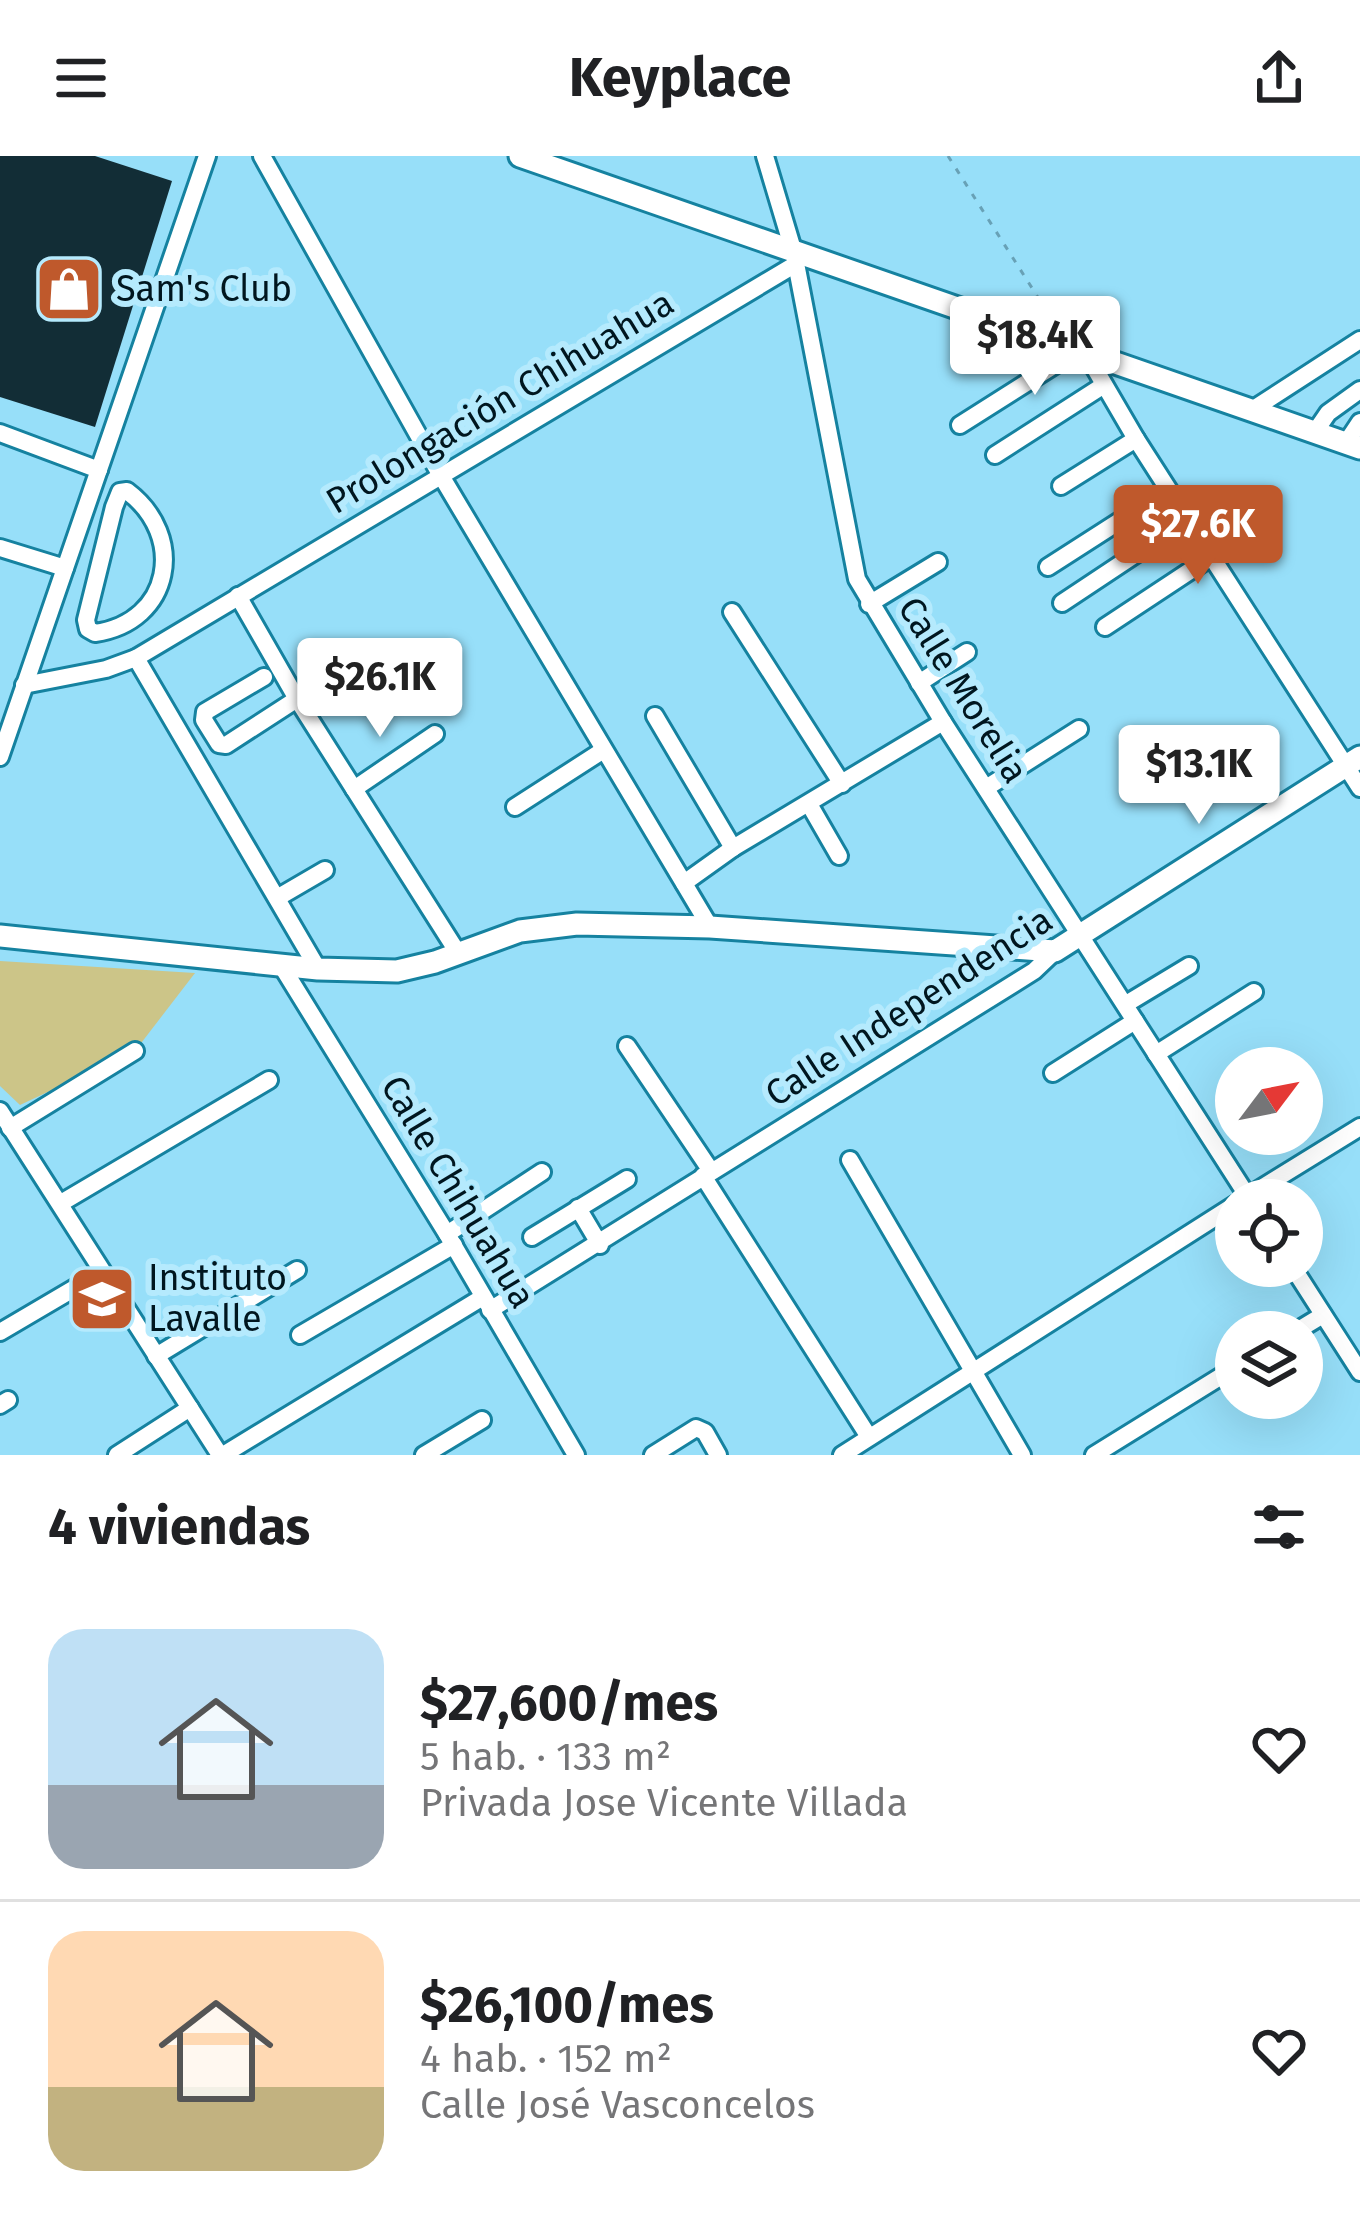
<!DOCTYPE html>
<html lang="es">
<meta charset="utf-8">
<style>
:root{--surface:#fff;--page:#f2f2f2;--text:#202124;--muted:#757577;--line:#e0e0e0;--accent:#bf592c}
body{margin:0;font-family:"Fira Sans",sans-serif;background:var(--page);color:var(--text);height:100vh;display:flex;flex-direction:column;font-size:45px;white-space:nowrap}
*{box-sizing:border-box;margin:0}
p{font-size:39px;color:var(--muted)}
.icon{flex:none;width:66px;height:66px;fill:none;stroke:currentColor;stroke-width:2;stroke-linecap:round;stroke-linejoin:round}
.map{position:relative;height:1299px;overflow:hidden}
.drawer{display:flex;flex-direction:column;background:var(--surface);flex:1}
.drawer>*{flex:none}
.needle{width:78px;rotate:58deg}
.buttons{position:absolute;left:1215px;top:891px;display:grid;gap:24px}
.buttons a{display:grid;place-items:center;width:108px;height:108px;border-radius:50%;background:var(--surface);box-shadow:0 12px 48px #0002;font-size:60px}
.price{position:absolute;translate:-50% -102px;padding:0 27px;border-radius:12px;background:#fff;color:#222;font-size:39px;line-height:78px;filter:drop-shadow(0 3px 6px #0008)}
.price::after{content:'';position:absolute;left:50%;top:72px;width:36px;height:27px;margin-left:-18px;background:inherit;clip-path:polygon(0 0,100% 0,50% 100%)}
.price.current{background:var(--accent);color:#fff}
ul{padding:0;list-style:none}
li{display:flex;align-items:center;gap:36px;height:300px;padding:0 48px}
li+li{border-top:3px solid var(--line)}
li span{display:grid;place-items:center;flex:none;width:336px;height:240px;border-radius:36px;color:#555}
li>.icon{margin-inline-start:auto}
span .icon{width:144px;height:144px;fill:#fffc;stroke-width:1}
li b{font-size:51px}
h2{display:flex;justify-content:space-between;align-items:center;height:144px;padding:0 48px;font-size:51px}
header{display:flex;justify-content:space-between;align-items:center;height:156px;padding:0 48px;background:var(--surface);font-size:54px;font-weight:700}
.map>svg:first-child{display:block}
</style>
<header><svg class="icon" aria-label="menu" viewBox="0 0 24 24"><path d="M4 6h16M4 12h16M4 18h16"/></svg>Keyplace<svg class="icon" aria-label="share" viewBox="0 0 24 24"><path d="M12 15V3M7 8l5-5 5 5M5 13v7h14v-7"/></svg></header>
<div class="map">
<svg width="1360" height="1299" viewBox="0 0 1360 1299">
<rect width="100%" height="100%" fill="#97dff9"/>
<!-- green -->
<path fill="#ccc588" d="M0,805L195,817L135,895L20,949L0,930Z"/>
<!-- building -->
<path fill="#122d36" d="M0,0H95L172,25L95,271L0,241Z"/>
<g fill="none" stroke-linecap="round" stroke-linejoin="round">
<!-- minor casing -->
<g stroke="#1582a0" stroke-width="22">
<g id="minor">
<path d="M262,0L440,318L710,771"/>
<path d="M765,0L794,97L857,423L943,566L1250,1044"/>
<path d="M1087,199L1136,283L1360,632"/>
<path d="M1252,254L1360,184"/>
<path d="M960,269L1077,195"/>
<path d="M1315,276L1328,257L1360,234"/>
<path d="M0,277L99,314"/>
<path d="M1346,287L1360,266"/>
<path d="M995,299L1104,229"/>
<path d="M1061,330L1136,283"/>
<path d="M127,335C187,380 172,466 95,477L88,473L86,464L114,351L120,336Z"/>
<path d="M0,392L65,412"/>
<path d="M1048,411L1168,334"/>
<path d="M238,440L297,543L458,797"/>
<path d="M1062,447L1187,364"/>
<path d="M869,448L938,406"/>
<path d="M732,456L842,628"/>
<path d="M1105,471L1211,401"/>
<path d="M136,502L318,813"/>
<path d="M264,521L205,556L204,564L219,588L226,589L297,543"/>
<path d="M919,527L967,496"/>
<path d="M24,529L106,513L136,502L796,108"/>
<path d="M655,560L733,692"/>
<path d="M0,601L207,0"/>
<path d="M986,632L1079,573"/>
<path d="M354,633L435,578"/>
<path d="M809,648L839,700"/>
<path d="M515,651L602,595"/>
<path d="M684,727L733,692L943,566"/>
<path d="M277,742L325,714"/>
<path d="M281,809L447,1078L576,1299"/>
<path d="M1126,848L1189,810"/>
<path d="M627,890L711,1015"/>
<path d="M1156,898L1254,836"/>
<path d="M1053,917L1135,865"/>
<path d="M0,955L220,1299"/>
<path d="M10,972L135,895"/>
<path d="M850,1004L1022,1299"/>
<path d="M703,1020L869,1281"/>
<path d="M1242,1044L1360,971"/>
<path d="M61,1047L269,924"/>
<path d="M578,1052L600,1089"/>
<path d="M447,1078L542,1016"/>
<path d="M532,1081L627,1023"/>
<path d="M1292,1110L1360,1216"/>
<path d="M490,1154L1034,815L1055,795"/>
<path d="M0,1176L102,1116"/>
<path d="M1295,1176L1323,1159"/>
<path d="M300,1179L454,1089"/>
<path d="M156,1200L297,1114"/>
<path d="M0,1249L8,1244"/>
<path d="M117,1299L190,1252"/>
<path d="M223,1299L483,1141"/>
<path d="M424,1299L482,1264"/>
<path d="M653,1299L696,1272L705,1276L718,1299"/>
<path d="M842,1299L1236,1048"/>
<path d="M1094,1299L1236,1211"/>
</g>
</g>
<!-- major casing -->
<g stroke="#1582a0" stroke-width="27">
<g id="major">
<path d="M520,0L1360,292"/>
<path d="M0,780L318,813L397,815L435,806L520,775L577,768L710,771L1055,795L1360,601"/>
</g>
</g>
<!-- path -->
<path stroke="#68a1b6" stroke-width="3" stroke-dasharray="6 9" stroke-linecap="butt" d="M948,0L1053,165"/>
<!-- minor -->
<use href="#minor" stroke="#fff" stroke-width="16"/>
<!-- major -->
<use href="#major" stroke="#fff" stroke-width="21"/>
</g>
<!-- icons -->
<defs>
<g id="shop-square" transform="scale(3.45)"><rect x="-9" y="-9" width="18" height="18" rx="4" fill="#bf592c" stroke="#b5eafd"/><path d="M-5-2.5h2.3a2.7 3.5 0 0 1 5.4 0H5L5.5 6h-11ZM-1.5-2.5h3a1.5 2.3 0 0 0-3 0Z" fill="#fff"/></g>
<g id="school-square" transform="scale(3.45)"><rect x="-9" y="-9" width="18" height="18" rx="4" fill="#bf592c" stroke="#b5eafd"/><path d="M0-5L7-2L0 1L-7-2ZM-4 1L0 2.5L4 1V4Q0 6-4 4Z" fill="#fff"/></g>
</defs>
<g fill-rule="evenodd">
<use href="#shop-square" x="69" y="133"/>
<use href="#school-square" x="102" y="1143"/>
</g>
<g text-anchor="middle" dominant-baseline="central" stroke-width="12" stroke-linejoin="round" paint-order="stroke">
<!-- poi labels -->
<g font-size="36" fill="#00161f" stroke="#b5eafd" text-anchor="start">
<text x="116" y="133">Sam's Club</text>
<text x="148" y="1122">Instituto<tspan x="148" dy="41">Lavalle</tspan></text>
</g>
<!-- street labels -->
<g font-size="36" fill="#00161f" stroke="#b5eafd">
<text transform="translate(500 246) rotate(-31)">Prolongación Chihuahua</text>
<text transform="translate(963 534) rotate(58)">Calle Morelia</text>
<text transform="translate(909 851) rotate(-33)">Calle Independencia</text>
<text transform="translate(458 1036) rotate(59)">Calle Chihuahua</text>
</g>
</g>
</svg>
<div class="buttons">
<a><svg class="needle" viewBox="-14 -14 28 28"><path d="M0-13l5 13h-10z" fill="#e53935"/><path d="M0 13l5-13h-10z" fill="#757577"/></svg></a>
<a><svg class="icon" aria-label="locate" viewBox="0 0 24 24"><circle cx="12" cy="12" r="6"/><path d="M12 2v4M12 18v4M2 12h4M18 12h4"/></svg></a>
<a><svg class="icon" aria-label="layers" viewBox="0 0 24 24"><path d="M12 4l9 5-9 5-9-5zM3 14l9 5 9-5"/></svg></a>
</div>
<b class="price" style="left:1035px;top:242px">$18.4K</b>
<b class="price current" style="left:1198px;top:431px">$27.6K</b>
<b class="price" style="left:380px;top:584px">$26.1K</b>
<b class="price" style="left:1199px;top:671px">$13.1K</b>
</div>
<section class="drawer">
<h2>4 viviendas<svg class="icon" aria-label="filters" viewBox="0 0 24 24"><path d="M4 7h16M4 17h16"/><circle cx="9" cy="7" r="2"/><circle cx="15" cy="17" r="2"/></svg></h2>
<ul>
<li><span style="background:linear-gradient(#bfe0f5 65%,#9aa5b1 0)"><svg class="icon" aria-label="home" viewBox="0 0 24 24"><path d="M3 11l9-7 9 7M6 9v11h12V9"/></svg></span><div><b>$27,600/mes</b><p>5 hab. · 133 m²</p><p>Privada Jose Vicente Villada</p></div><svg class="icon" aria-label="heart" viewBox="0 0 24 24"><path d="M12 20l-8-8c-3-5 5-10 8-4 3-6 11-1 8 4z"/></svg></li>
<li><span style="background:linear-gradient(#ffd9b3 65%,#c2b280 0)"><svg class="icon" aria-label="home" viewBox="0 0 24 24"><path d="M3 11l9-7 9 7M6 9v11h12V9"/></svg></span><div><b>$26,100/mes</b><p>4 hab. · 152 m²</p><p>Calle José Vasconcelos</p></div><svg class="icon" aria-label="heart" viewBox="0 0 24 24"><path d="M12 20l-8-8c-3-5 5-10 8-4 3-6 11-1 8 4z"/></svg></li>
</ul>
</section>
